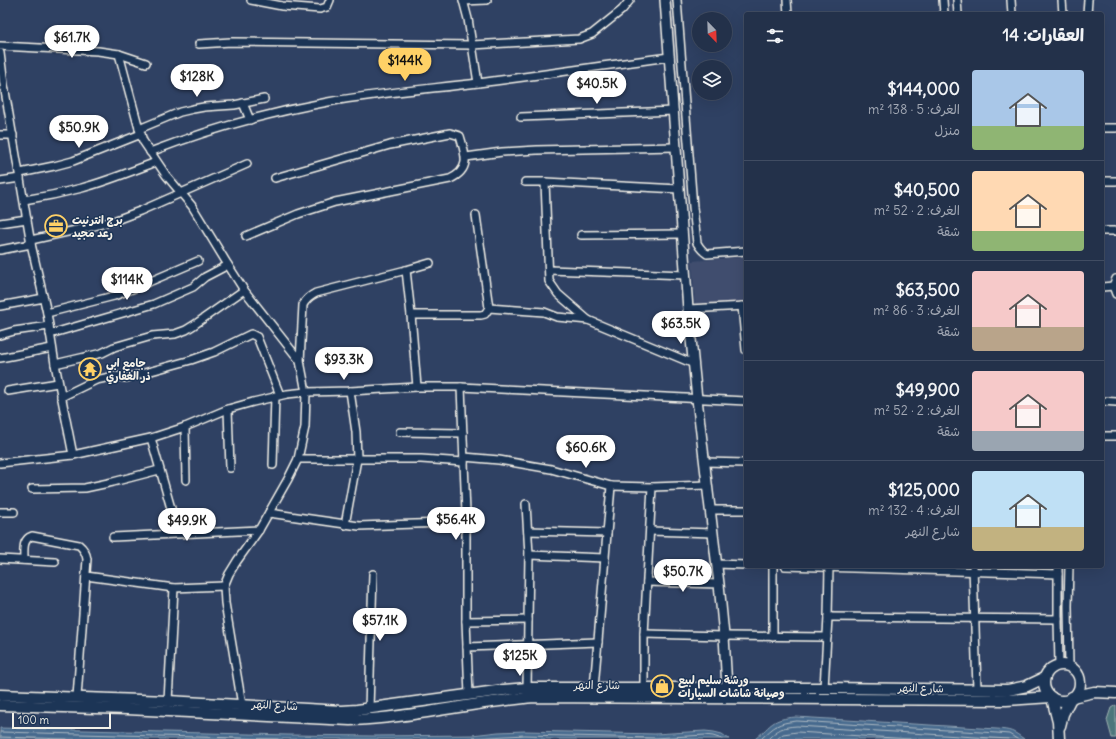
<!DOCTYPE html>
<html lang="ar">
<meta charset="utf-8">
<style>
:root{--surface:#23314a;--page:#2b3951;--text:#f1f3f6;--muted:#a3a9b5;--line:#404c62;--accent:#ffd166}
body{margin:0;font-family:Delius,"Playpen Sans Arabic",sans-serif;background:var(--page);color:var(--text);direction:rtl;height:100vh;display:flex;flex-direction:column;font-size:15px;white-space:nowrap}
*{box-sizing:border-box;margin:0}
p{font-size:13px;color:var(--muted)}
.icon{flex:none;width:22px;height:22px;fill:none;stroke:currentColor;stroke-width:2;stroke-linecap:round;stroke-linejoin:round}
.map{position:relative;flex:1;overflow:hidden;direction:ltr}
.panel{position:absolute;left:744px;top:12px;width:360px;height:556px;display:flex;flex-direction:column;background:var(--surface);border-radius:4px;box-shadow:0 4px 16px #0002,0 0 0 1px var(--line);direction:rtl}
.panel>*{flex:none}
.needle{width:26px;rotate:157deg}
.buttons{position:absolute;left:692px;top:12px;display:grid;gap:8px}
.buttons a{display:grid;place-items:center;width:40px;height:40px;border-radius:50%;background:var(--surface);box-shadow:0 4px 16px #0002,0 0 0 1px var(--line);font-size:20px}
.scale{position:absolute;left:12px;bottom:10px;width:99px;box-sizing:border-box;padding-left:4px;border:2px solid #f4f1e8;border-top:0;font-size:11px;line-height:14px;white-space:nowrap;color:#f4f1e8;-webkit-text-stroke:3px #1d3557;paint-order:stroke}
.price{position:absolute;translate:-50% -34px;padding:0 9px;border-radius:14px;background:#fff;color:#222;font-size:13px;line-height:26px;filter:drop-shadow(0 1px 2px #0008)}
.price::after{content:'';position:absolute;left:50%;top:24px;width:12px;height:9px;margin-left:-6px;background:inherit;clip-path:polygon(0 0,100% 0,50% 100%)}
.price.current{background:var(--accent);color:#111}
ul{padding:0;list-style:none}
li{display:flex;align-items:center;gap:12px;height:100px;padding:0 20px}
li+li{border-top:1px solid var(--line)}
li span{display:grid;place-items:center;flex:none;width:112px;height:80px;border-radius:4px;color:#555}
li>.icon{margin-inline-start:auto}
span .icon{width:48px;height:48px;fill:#fffc;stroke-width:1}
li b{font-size:17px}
h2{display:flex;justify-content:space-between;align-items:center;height:48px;padding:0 20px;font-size:17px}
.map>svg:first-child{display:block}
</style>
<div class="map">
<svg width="1116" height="739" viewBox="0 0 1116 739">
<rect width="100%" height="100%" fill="#2f4163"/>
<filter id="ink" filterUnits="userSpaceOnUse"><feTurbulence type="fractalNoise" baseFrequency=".025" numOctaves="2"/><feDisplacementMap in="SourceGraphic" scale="8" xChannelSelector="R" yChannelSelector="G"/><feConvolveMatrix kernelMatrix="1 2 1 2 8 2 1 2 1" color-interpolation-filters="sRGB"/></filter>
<g filter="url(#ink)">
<!-- built -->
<path fill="#404d6e" d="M746,257V302L695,305L692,261Z"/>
<!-- green -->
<path fill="#4e767b" stroke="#a1b4b2" d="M1116,705V738H1112L1107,720L1111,708Z"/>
<!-- water -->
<g fill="#476a8e" stroke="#8ca0b2">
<path d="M796,717L997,729C1011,730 1013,731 1024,739H755C773,724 771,719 796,717Z"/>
<path d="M0,728L289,735L374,736L472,735L498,732L525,731L655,734L705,731L714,732L722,734L729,739H0Z"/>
</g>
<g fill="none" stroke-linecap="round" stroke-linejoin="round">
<!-- shore -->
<g stroke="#afbbc4" stroke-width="1">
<path d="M0,732L278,739"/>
<path d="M0,737L67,739"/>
<path d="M455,739L525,735L655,738L705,735L713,736L722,739"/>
<path d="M761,739C775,726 777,723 797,721L997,733L1009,734L1017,739"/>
<path d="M768,739C778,729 782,727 797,726L1008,739"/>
<path d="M777,739L783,734L797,732L910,739"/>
</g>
<!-- minor casing -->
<g stroke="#f4f1e8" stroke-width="10">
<g id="minor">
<path d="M251,0L282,6L320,9L327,7L330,0"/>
<path d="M463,0L468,19L478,83"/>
<path d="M677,0L693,207L697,243C700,248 702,251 707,254L746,251"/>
<path d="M787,0L788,14"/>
<path d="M943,0L944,14"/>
<path d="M957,0L958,14"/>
<path d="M1011,0L1012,14"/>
<path d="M1062,0L1063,14"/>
<path d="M463,1L487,0"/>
<path d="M1087,14L1088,0"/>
<path d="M199,44L231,42L472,45L579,39L592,34L622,10L630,0"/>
<path d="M0,46L98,51L119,54L146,63"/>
<path d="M0,53L4,85L31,244L47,313L55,364L73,455"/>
<path d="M119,54L138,125L143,141L166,175L192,206L228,265L244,290L300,361L306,392L305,427L298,459L288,479L259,530L237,561L229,574L224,586L225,603L242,705"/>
<path d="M243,103L250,120"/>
<path d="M521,117L674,111"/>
<path d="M1102,128H1116"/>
<path d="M139,129L180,112L193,109L204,107L234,105L264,99"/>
<path d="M0,135H13"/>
<path d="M150,152C207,130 267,113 328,102C377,93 428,89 478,83C542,75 606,65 670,57"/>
<path d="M466,157L502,152L537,150L676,147"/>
<path d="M20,173L54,166L73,161L141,134"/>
<path d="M0,181L20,178"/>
<path d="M1102,181H1116"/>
<path d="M525,182H545L679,189"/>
<path d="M545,182L549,281L558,294L588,320"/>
<path d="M24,200C44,197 63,193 82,188C108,181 132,171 156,162"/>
<path d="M0,223L27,219"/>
<path d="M1102,231H1116"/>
<path d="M581,235L683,234"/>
<path d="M246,236L298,214L335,202L450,179C472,169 465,154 460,136L450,133L390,145L275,178"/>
<path d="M31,240L90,227L116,220L140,211L247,164"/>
<path d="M0,250L31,244"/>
<path d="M406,270L411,315L417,387"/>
<path d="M549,270L686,275"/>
<path d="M1116,279L1113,286L1116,294"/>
<path d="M1102,287L1113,286"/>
<path d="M0,306L44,298"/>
<path d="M742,306L746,350"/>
<path d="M489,308L544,312L557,317L588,320L694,364"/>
<path d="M688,309L746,306"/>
<path d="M47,313L114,296L137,287L198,261"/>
<path d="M411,315H481L485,314L489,308L476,215"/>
<path d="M50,334L154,304L193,287L205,277L228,265"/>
<path d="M0,335L14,331L49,326"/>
<path d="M0,358L52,348"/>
<path d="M300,361L303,305C306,299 310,296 316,293L406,270L430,263"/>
<path d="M55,364L102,353L114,347L152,336L175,334L186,330L194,325L244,290"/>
<path d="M461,387L466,513V621L469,695"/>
<path d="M8,391L58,383"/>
<path d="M61,397L96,380L115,376L126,378L191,360L214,352L251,334L257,337L280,395"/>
<path d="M1102,401L1116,402"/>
<path d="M228,409L230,468"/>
<path d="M185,427L186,480"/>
<path d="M400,432L463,433"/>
<path d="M1102,436H1116"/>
<path d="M151,438L178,533"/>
<path d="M464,457L499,460L551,469L611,486L652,487L707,485"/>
<path d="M298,459H421L464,462"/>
<path d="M705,462L746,463"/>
<path d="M0,463L73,455L151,438L185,427L228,409L253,402L287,394L306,392L350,391L417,387H461L746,401"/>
<path d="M273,465L275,396"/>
<path d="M32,489L85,488L113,482L159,470"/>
<path d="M526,504L529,555L527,688"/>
<path d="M710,510H746"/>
<path d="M0,512H14"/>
<path d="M269,513L359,526L443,523"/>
<path d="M345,525L357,459L356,432L350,391"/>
<path d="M528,531L607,533"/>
<path d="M650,531L713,533"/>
<path d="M113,537L259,530"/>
<path d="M529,555L605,558"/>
<path d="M0,559L55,562"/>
<path d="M24,560C24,551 22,539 32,536L79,545C84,549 86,553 87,559L77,697"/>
<path d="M716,564L746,565"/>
<path d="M773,566V637"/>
<path d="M785,566L1058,574"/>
<path d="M973,566L977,689"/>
<path d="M1058,566V619L1059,665"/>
<path d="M86,576L174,588L224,586"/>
<path d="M647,582L719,584"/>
<path d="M828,617L1058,619"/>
<path d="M466,621L528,620"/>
<path d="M644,634L724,636L827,637"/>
<path d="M467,647L598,642"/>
<path d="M1069,667L1068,606L1069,566"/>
<path d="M594,688L611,486"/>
<path d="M644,688V634L652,487"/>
<path d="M824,688L828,617L829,567"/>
<path d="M168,701L174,588"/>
<path d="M369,709L373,574"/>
</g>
</g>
<!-- tertiary casing -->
<g stroke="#f4f1e8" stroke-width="12">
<path id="tertiary" d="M665,0L688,309L697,399L719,584L724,636L727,688"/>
</g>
<!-- secondary casing -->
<g stroke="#f4f1e8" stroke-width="13">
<g id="secondary">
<circle cx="1062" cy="683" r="18"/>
<path d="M0,695L168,701L342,711L357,710L504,690L527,688H824L1008,690L1027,686L1044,678"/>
<path d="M1072,697L1094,692L1116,693"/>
<path d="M1052,698L1058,722L1059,739"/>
<path d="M0,705L127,709L350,720C412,718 473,702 535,697L1006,700L1051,697"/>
<path d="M1060,726L1063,714L1071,698"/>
</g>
</g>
<!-- minor -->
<use href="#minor" stroke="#1d3557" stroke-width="7"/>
<!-- tertiary -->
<use href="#tertiary" stroke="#1d3557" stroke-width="9"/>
<!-- secondary -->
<use href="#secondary" stroke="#1d3557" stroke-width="10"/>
</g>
</g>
<!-- icons -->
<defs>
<g id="office-ring" transform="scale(1.15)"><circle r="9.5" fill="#1d3557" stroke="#ffd166" stroke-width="1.5"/><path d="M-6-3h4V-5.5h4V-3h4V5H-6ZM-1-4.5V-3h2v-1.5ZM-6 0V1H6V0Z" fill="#ffd166"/></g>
<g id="temple-ring" transform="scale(1.15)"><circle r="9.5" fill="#1d3557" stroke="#ffd166" stroke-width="1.5"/><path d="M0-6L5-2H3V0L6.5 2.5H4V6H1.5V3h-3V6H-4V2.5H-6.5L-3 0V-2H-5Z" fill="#ffd166"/></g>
<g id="shop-ring" transform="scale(1.15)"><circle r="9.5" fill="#1d3557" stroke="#ffd166" stroke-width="1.5"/><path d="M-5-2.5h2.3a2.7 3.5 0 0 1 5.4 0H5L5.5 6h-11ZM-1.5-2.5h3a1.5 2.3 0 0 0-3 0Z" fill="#ffd166"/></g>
</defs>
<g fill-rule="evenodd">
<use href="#office-ring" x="56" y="226"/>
<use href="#temple-ring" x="90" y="369"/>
<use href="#shop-ring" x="662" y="686"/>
</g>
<g text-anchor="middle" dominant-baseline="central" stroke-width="3" stroke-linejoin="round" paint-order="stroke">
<!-- poi labels -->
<g font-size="11" font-weight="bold" fill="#f4f1e8" stroke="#1d3557" text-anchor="start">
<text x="72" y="220">برج انترنيت<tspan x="72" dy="13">رعد مجيد</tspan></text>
<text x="106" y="363">جامع ابي<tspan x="106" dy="13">ذر الغفاري</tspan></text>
<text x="678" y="680">ورشة سليم لبيع<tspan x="678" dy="13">وصيانة شاشات السيارات</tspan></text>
</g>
<!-- street labels -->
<g font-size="11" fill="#f4f1e8" stroke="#1d3557">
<text x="597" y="685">شارع النهر</text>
<text transform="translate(921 688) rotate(1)">شارع النهر</text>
<text transform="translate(275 705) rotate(3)">شارع النهر</text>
</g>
</g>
</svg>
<div class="buttons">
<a><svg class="needle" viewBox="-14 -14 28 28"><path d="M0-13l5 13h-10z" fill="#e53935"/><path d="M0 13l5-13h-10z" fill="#a3a9b5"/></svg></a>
<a><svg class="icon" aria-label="layers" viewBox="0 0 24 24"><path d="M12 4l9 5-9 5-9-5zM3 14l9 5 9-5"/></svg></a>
</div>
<div class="scale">100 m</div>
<b class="price" style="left:72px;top:59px">$61.7K</b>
<b class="price current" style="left:405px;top:82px">$144K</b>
<b class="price" style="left:197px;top:98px">$128K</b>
<b class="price" style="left:597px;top:105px">$40.5K</b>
<b class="price" style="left:79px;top:149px">$50.9K</b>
<b class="price" style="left:127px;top:301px">$114K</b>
<b class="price" style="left:681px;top:345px">$63.5K</b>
<b class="price" style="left:344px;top:381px">$93.3K</b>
<b class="price" style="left:586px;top:469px">$60.6K</b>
<b class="price" style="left:456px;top:541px">$56.4K</b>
<b class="price" style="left:187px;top:542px">$49.9K</b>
<b class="price" style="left:683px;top:593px">$50.7K</b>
<b class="price" style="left:380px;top:642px">$57.1K</b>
<b class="price" style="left:520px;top:677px">$125K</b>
<section class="panel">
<h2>العقارات: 14<svg class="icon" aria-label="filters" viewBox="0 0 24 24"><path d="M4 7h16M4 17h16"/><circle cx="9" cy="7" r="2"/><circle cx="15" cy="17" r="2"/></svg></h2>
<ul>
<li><span style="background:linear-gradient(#a9c7e8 70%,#8fb573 0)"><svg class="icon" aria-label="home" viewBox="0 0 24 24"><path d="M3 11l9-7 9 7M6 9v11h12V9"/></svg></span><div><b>$144,000</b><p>الغرف: 5 · 138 m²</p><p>منزل</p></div></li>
<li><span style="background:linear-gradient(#ffd9b3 75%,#8fb573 0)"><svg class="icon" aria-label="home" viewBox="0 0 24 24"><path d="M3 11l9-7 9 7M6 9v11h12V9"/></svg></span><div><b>$40,500</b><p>الغرف: 2 · 52 m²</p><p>شقة</p></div></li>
<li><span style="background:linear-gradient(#f6c9c9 70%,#b9a48a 0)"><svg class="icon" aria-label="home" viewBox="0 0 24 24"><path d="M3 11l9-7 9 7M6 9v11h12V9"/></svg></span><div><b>$63,500</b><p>الغرف: 3 · 86 m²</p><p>شقة</p></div></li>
<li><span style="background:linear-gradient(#f6c9c9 75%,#9aa5b1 0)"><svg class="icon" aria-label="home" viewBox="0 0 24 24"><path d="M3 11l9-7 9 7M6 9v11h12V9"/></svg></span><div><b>$49,900</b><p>الغرف: 2 · 52 m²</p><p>شقة</p></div></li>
<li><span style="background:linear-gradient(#bfe0f5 70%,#c2b280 0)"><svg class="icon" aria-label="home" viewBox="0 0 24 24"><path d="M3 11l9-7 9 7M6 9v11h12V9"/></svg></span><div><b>$125,000</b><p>الغرف: 4 · 132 m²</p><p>شارع النهر</p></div></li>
</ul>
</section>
</div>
